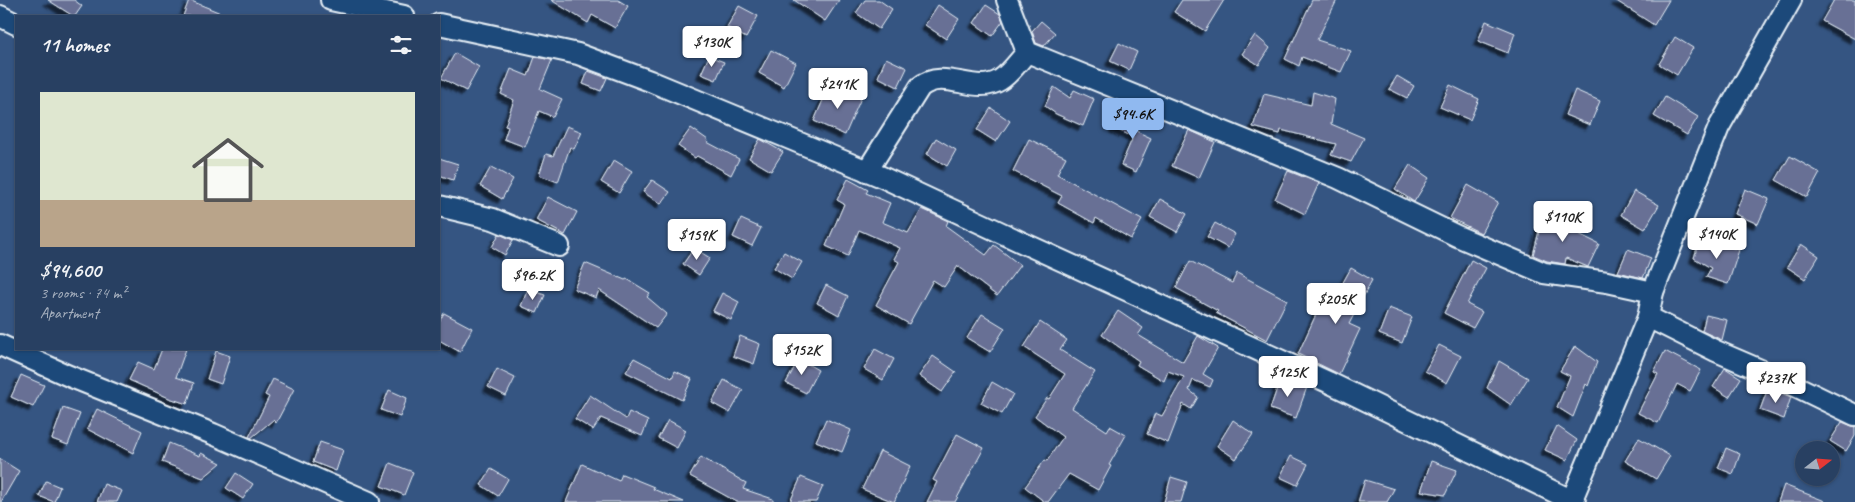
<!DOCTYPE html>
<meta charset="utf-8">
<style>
:root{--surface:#284062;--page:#304768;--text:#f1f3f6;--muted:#a5afbe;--line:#445977;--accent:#90b9f0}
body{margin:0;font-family:Caveat,sans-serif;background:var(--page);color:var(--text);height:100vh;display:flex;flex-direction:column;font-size:19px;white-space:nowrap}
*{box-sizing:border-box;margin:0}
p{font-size:16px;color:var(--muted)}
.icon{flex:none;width:28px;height:28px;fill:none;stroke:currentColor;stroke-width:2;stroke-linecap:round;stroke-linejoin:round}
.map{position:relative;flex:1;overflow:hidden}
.side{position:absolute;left:15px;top:15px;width:425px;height:335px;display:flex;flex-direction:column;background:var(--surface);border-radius:0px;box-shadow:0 1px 4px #0004,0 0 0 1px var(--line)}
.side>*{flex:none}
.needle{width:32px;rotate:73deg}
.tools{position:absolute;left:1795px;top:441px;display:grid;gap:10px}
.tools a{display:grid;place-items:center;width:45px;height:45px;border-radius:50%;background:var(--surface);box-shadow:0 1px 4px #0004,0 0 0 1px var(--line);font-size:25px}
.price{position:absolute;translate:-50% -42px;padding:0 11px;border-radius:5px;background:#fff;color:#222;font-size:16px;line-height:32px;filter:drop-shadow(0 1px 2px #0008)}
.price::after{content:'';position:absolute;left:50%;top:30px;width:15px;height:11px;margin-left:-8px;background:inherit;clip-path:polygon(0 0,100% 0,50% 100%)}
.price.active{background:var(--accent);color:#111}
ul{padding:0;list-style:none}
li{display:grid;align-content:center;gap:10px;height:265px;padding:0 25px}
li span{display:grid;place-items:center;height:155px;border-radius:0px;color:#555}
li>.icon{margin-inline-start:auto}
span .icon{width:90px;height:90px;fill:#fffc;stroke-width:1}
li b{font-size:21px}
h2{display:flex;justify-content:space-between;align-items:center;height:60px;padding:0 25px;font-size:21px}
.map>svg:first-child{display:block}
</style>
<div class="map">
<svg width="1855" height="502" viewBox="0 0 1855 502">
<defs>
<filter id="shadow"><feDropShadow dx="-4.5" dy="4.5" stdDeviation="1" flood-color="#0009"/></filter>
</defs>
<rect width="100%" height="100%" fill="#355582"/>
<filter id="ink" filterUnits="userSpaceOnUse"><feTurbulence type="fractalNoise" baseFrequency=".02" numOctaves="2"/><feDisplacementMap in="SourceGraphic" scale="10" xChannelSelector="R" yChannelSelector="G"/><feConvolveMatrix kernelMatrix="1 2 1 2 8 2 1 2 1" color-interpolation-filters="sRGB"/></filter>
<g filter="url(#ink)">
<!-- building -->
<g fill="#676f95" stroke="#e8f1f8" filter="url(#shadow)">
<path d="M48,0H74L82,6L75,16H73Z"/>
<path d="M189,0L228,16H183Z"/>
<path d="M551,0H618L628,6L615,28L592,15L588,23Z"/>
<path d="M794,0H839L825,21Z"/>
<path d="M865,0H879L892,9L879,29L856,13Z"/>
<path d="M1182,0H1224L1205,31L1174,12Z"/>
<path d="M1312,0H1337L1317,40L1351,51L1341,72L1302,57L1299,66L1285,59Z"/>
<path d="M1615,0H1669L1654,25Z"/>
<path d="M1834,0H1855V39L1822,21Z"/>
<path d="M938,5L959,19L946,39L925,25Z"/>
<path d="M986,5L1000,14L1003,21L992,36L974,23Z"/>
<path d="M739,6L758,16L746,38L727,27Z"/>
<path d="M1041,21L1055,33L1044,46L1036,43L1032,31Z"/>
<path d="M1486,21L1515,33L1508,53L1478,41Z"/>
<path d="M1255,35L1270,48L1259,65L1242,54Z"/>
<path d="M1675,37L1693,48L1677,75L1659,64Z"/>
<path d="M1119,43L1137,52L1129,70L1110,61Z"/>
<path d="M771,50L796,63L784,87L759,73Z"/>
<path d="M455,53L479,67L466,91L441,78Z"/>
<path d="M709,56L724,62L716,80L701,74Z"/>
<path d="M535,57L552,60L540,89L562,99L553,117L539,111L525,147L504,139L508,127L505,126L514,100L501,94L511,69L528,76Z"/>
<path d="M886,58L907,68L898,87L878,77Z"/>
<path d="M588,71L607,78L601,91L583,84Z"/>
<path d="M1397,76L1414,86L1407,98L1389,89Z"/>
<path d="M830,84L861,98L845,135L814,121Z"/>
<path d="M1450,85L1479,99L1470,120L1440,107Z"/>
<path d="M1054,87L1070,98L1074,90L1094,99L1083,126L1056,114L1045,106Z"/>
<path d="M1575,90L1600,101L1590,125L1565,115Z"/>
<path d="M1313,92L1335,99L1331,124L1364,138L1351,162L1331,155L1336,144L1281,130L1280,134L1253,127L1264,94L1311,105Z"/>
<path d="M1665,97L1698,117L1687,135L1654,116Z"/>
<path d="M991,108L1010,121L996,142L977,130Z"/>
<path d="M1122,110L1142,118L1136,131L1151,138L1136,172L1121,165L1133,137L1114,128Z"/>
<path d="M567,126L582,132L574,149L570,147L558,182L539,175L546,154L553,156Z"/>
<path d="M691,128L708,140L707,142L739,159L731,175L697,156L695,158L678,146Z"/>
<path d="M1189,130L1215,142L1199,178L1172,166Z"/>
<path d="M936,138L956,150L947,166L927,154Z"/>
<path d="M760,139L783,152L771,171L749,158Z"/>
<path d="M1029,139L1066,157L1057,174L1142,220L1131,239L1096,218L1094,223L1058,203L1062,196L1013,171Z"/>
<path d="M1790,156L1820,173L1807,197L1776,180Z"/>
<path d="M439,158L458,164L453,180L439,175Z"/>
<path d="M614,160L632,171L619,193L601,182Z"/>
<path d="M1410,165L1429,178L1414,202L1395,189Z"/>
<path d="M491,167L513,179L502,199L480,186Z"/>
<path d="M1288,171L1319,183L1305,214L1275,199Z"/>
<path d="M848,179L868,190L866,193L890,203L882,222L908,233L922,209L948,221L946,226L986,255L994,245L1020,265L997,296L958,266L944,287L933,280L909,324L876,305L899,262L894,259L900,248L859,230L848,256L826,246L844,204L837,200Z"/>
<path d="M652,180L670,192L661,204L643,192Z"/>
<path d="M1468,185L1498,202L1481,233L1450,218Z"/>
<path d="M1745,189L1769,199L1758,224L1735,214Z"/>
<path d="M1634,191L1659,205L1645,229L1621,215Z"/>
<path d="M548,197L577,212L565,235L536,220Z"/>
<path d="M1160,199L1187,214L1177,232L1150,217Z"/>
<path d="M1543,215L1575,223L1573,231L1599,244L1588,267L1566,258L1565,264L1547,261L1533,255Z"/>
<path d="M741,219L761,228L752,246L733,237Z"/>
<path d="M1215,223L1235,234L1228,248L1207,237Z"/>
<path d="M499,234L513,240L505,255L492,247Z"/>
<path d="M1700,238L1739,250L1728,284L1706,277L1711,268L1694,258Z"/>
<path d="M1801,244L1819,256L1805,279L1787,267Z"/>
<path d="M694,248L710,258L699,275L683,264Z"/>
<path d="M1628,249L1651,258L1643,278L1618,272Z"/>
<path d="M784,252L802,262L792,279L774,268Z"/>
<path d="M1471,260L1486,268L1467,304L1482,312L1473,328L1444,313Z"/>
<path d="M1190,261L1232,283L1237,273L1287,300L1267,340L1216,313L1218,311L1176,288Z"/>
<path d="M585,263L625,280L627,279L650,293L647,297L667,314L656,328L599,290L596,298L574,289Z"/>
<path d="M1351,268L1372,280L1349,324L1360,329L1339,374L1298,354L1318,310L1326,313Z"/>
<path d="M826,285L848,296L839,315L817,303Z"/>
<path d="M528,289L545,295L537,313L521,306Z"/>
<path d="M722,293L739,302L731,320L713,311Z"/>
<path d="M1389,308L1412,317L1402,343L1379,334Z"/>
<path d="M1118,311L1143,328L1138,335L1183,362L1198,336L1218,348L1203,374L1213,380L1210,387L1193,380L1189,390L1198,397L1191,409L1183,404L1168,443L1147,434L1155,413L1162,416L1184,377L1168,371L1164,381L1137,365L1139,361L1102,335Z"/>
<path d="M444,313L472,328L460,352L439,340V322Z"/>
<path d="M982,314L1005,328L990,352L967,338Z"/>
<path d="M1706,315L1727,320L1722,340L1702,331Z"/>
<path d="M1040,322L1067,340L1060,350L1095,372L1072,408L1107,431L1110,426L1126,435L1109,465L1111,466L1098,490L1069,474L1048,502H1045L1025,487L1045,460L1047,461L1063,437L1035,416L1047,398L1049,399L1065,374L1024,347Z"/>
<path d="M740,336L760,344L754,364L733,356Z"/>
<path d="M1439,345L1461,356L1447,383L1425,371Z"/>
<path d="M1575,346L1597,362L1588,386L1586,384L1573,417L1557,407L1570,376L1560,371Z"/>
<path d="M162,349H186L176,377L194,383L187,404L169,398L129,380L138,362L154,369Z"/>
<path d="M875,349L894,359L883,380L864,369Z"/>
<path d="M216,351L230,356L221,384L207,379Z"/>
<path d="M1665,351L1701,370L1690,391L1677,384L1658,423L1638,413L1658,374L1654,372Z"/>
<path d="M933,356L956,372L942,392L919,376Z"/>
<path d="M634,358L672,378L675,371L692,379L682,400L626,372Z"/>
<path d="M799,359L818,370L806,393L786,383Z"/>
<path d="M1499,361L1528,378L1511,405L1487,388Z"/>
<path d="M1725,368L1741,378L1729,397L1713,387Z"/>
<path d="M497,369L515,378L506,396L488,387Z"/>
<path d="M21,375L44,385L33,407L11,397Z"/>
<path d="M1281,377L1307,387L1296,418L1270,409Z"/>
<path d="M273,379L294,389L276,423L273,420L251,438L249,437L269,397L265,395Z"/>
<path d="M724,380L743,390L730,413L712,403Z"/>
<path d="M992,382L1013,394L1002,414L981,403Z"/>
<path d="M1768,388L1791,397L1784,419L1760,410Z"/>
<path d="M389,390L407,398L400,417L381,410Z"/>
<path d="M590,395L626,419L629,412L648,421L642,436L601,418L593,430L575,419Z"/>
<path d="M63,408L80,414L68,445L52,439Z"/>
<path d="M97,409L142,431L133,453L87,429Z"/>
<path d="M826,419L851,430L842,452L816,441Z"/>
<path d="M668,420L686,430L677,448L658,438Z"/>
<path d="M1233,420L1253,434L1236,459L1217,446Z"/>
<path d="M1842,422L1855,427V436L1846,451L1830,441Z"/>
<path d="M1557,426L1577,440L1567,460L1545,450Z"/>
<path d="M957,434L984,448L955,502H927L937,482L933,480Z"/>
<path d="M1639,438L1670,456L1656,479L1625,461Z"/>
<path d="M320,442L343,450L336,471L313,462Z"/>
<path d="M169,443L200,456L201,453L221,463L203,478L162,462Z"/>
<path d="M1726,448L1740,454L1733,474L1718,468Z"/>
<path d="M880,451L910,466L894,502L862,489Z"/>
<path d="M1291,456L1308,464L1297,485L1280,477Z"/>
<path d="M701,457L746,483L743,489L773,499V502H737L690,476Z"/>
<path d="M0,459L19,471L1,502H0Z"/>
<path d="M1431,461L1457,470L1445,495L1421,491Z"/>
<path d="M390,463L413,472L404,495L381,486Z"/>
<path d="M582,464L619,481L622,474L654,487L653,489L684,502H566Z"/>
<path d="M491,469L508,479L498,496L481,485Z"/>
<path d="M236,473L253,484L243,499L226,488Z"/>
<path d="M801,477L823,486L816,502H790Z"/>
<path d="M1171,477L1187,482L1181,502H1164Z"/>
<path d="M1365,480L1394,489L1387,502H1358Z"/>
<path d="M46,481L60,487L54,502L39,496Z"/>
<path d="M104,484L122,491L117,502H97Z"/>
<path d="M1784,485L1825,501L1824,502H1778Z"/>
</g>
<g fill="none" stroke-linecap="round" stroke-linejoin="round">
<!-- minor casing -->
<g stroke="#e8f1f8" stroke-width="24">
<g id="minor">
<path d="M331,0L404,16"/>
<path d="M1007,0L1027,52L1338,178L1457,236L1544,273L1607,282L1653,292"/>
<path d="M0,16L16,24"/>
<path d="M439,24L578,54L650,81L882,177L1021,242L1328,382L1575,502"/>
<path d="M867,171L920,87C944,67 975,96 1000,80C1010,74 1019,61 1027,52"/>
<path d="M439,206L493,219L559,246"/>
<path d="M1648,317L1716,351L1779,378L1855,415"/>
<path d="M0,345L69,376L213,434L369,502"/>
<path d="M1571,502L1648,317L1653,292L1719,127L1791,0"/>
</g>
</g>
<!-- minor -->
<use href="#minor" stroke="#1f4a7a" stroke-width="20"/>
</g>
</g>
</svg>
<div class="tools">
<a><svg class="needle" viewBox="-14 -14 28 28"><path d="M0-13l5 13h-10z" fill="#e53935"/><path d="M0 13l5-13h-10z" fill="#a5afbe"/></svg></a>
</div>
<b class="price" style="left:712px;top:68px">$130K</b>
<b class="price" style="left:838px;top:110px">$241K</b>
<b class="price active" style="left:1133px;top:140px">$94.6K</b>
<b class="price" style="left:1563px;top:243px">$110K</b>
<b class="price" style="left:1717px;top:260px">$140K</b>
<b class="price" style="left:697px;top:261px">$159K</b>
<b class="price" style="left:533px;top:301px">$96.2K</b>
<b class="price" style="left:1336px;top:325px">$205K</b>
<b class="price" style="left:802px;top:376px">$152K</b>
<b class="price" style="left:1288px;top:398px">$125K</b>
<b class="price" style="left:1776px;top:404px">$237K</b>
<section class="side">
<h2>11 homes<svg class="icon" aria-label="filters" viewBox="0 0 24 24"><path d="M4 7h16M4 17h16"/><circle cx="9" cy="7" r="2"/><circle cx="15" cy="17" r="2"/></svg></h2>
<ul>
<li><span style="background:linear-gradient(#dfe7d0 70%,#b9a48a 0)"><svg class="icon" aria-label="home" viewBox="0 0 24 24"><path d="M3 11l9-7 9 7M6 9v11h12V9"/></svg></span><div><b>$94,600</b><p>3 rooms · 74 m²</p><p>Apartment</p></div></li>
</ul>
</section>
</div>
